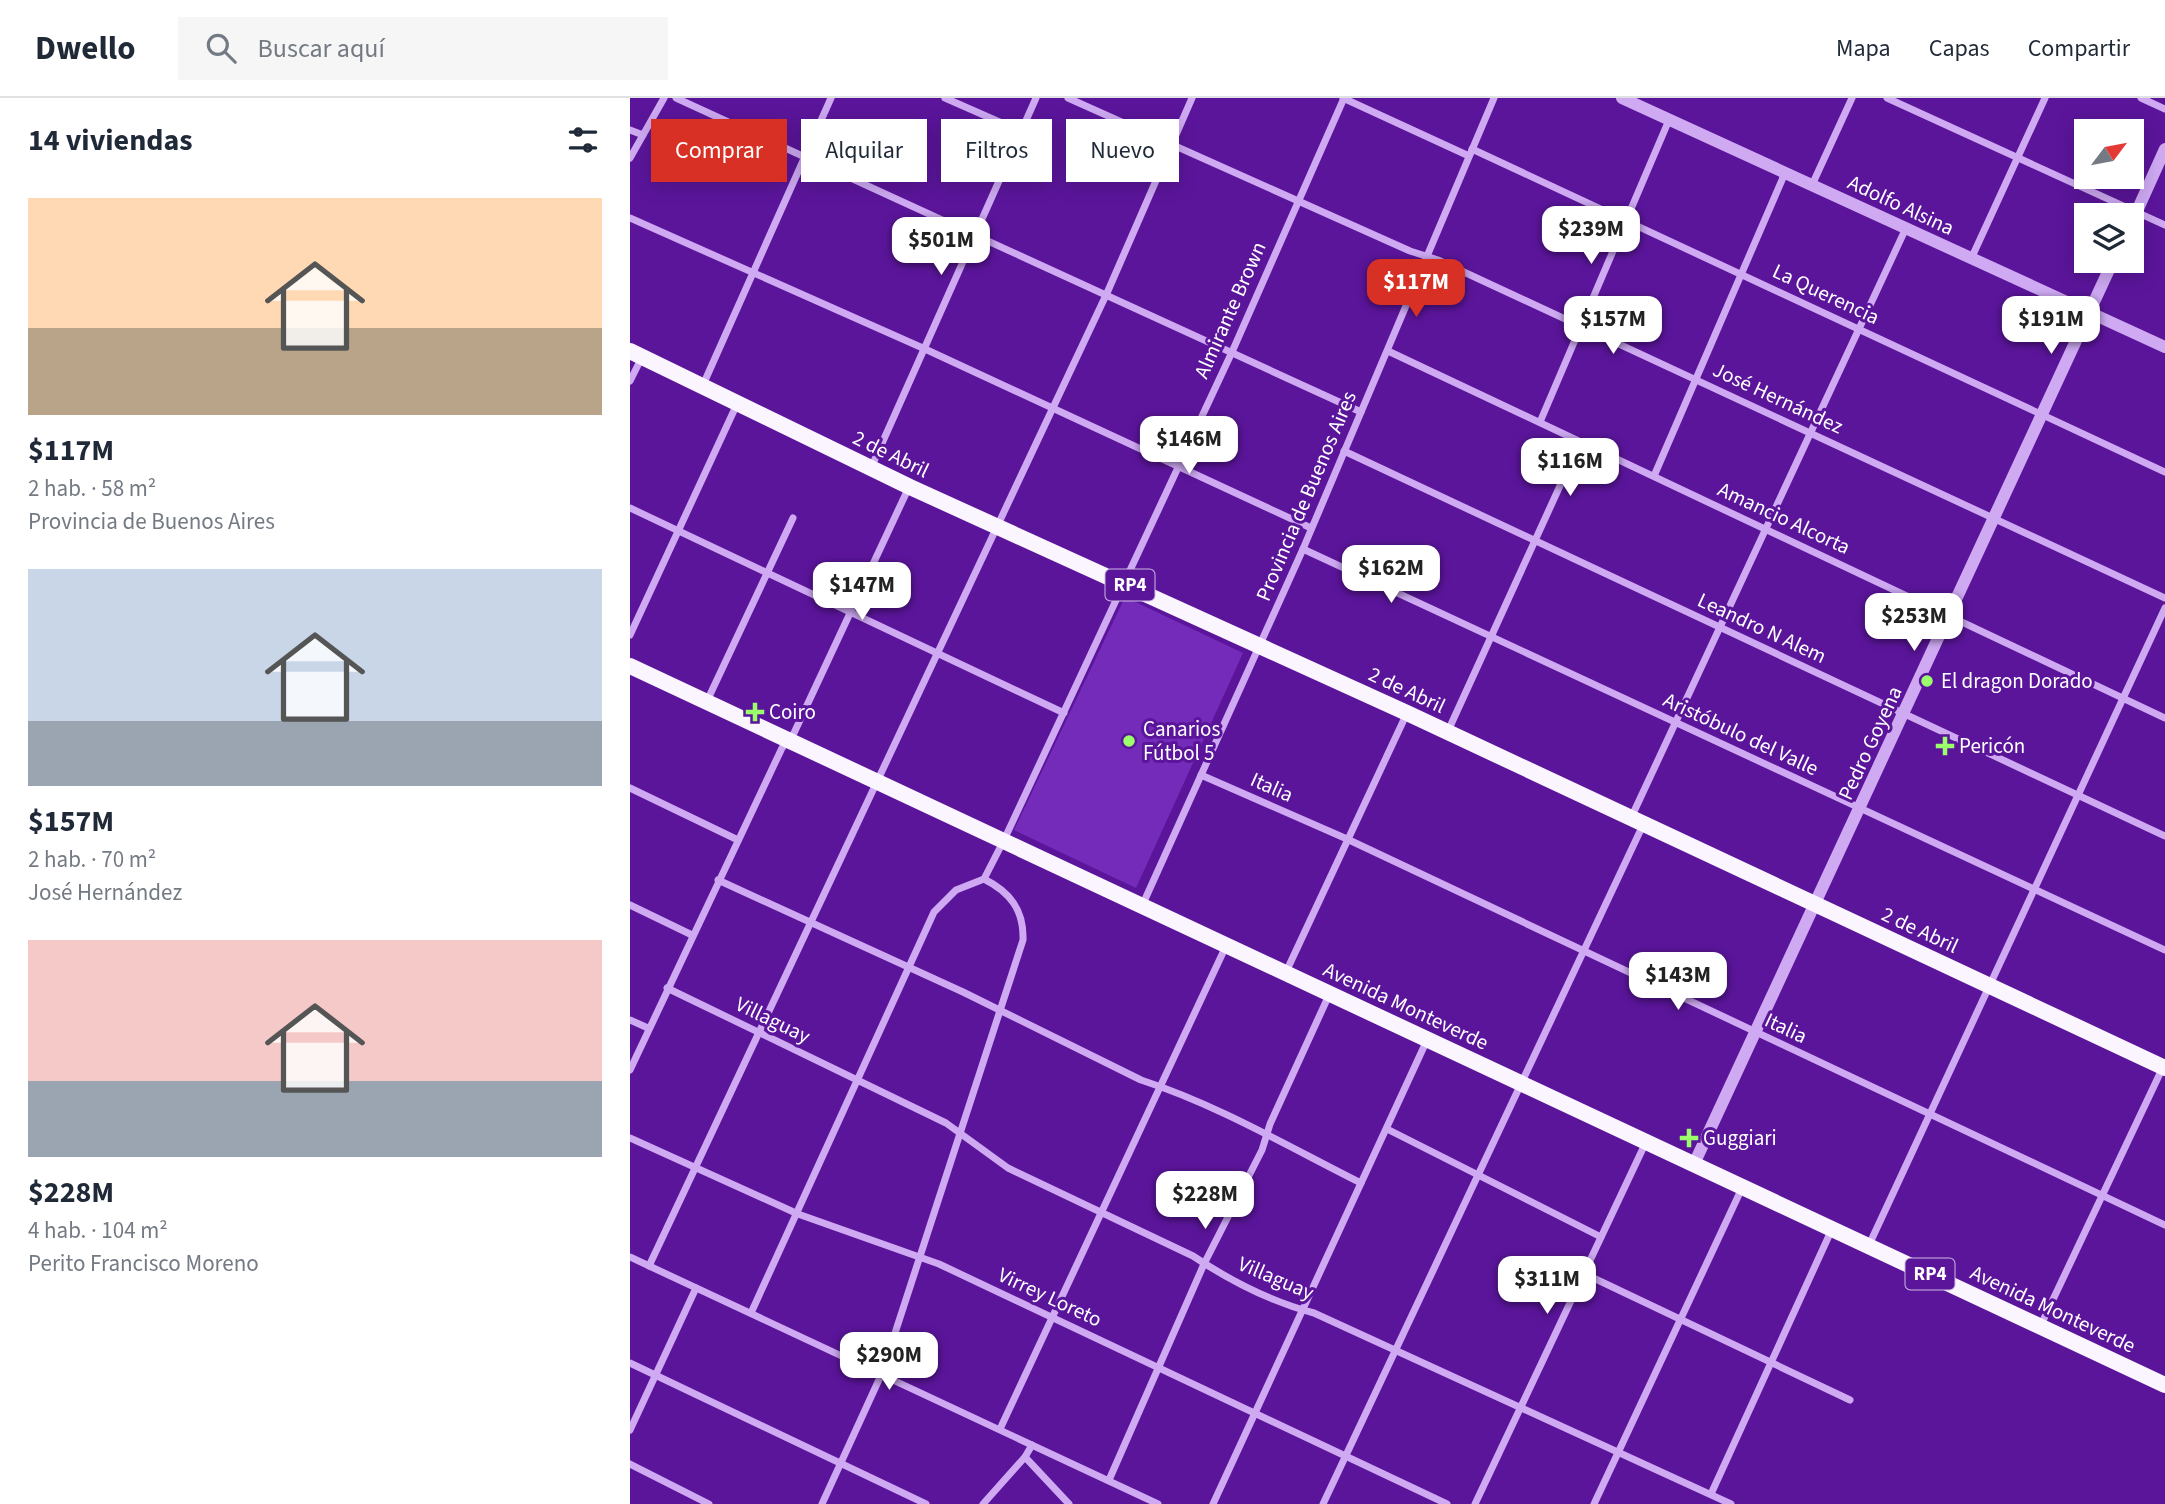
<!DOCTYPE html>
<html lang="es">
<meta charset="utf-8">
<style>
:root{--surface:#fff;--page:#f6f6f7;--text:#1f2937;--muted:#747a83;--line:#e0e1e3;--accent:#d93025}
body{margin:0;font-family:"Source Sans 3",sans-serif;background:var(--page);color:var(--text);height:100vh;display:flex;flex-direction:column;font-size:26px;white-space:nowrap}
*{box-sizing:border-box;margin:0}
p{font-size:23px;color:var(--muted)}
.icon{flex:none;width:38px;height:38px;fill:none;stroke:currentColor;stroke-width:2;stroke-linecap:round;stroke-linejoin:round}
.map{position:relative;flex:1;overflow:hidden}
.sheet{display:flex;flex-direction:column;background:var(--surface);width:630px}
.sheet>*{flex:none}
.guide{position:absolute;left:21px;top:21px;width:665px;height:63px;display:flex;gap:14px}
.needle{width:46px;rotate:58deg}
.tools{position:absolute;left:1444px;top:21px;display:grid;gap:14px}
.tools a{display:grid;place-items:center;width:70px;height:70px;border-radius:0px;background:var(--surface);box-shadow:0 4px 18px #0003;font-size:35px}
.price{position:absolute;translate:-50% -60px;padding:0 16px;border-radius:14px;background:#fff;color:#222;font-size:23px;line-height:46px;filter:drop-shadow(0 2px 4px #0008)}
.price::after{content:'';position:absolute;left:50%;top:42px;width:21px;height:16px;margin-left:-10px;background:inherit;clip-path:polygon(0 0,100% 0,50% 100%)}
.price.current{background:var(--accent);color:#fff}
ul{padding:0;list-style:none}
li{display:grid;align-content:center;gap:14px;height:371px;padding:0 28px}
li span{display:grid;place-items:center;height:217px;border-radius:0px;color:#555}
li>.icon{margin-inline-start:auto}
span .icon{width:126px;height:126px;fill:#fffc;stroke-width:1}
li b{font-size:30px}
h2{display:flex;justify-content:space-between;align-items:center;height:84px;padding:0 28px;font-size:30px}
.chip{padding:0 24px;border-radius:0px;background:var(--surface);box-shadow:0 4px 18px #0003;font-size:24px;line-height:63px}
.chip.current{background:var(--accent);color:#fff}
header{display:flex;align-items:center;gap:42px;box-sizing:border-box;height:98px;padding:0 35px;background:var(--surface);border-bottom:2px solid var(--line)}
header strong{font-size:33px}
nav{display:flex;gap:38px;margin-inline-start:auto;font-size:24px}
.search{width:490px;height:63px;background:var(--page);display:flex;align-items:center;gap:18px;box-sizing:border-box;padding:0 24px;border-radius:0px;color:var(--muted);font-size:26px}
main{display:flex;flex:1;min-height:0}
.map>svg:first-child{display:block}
</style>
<header>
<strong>Dwello</strong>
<div class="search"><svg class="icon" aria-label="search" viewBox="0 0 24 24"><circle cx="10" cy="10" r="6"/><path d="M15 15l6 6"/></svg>Buscar aquí</div>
<nav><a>Mapa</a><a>Capas</a><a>Compartir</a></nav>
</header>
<main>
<section class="sheet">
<h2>14 viviendas<svg class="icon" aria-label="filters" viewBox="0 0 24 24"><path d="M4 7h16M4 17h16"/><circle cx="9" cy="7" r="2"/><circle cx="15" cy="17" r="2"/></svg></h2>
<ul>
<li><span style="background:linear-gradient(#ffd9b3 60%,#b9a48a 0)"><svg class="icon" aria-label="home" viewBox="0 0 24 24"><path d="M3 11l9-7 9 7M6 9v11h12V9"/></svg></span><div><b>$117M</b><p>2 hab. · 58 m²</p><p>Provincia de Buenos Aires</p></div></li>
<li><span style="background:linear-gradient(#c9d6e8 70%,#9aa5b1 0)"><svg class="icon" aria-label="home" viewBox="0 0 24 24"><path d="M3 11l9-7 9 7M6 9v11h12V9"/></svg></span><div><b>$157M</b><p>2 hab. · 70 m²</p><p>José Hernández</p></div></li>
<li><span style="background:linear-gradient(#f6c9c9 65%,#9aa5b1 0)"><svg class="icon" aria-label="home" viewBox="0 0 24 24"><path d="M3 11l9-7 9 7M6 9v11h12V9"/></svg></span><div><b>$228M</b><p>4 hab. · 104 m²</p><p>Perito Francisco Moreno</p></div></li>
</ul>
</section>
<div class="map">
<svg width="1535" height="1406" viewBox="0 0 1535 1406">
<rect width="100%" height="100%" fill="#5b159b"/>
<!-- green -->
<path fill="#752bba" d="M495,499L613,555L506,790L384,732Z"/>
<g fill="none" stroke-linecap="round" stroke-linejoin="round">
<!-- minor -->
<g stroke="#cfaaf3" stroke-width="7">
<path d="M46,0L731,314"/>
<path d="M315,0L390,33"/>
<path d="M438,0L780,153L808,162L1535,500"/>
<path d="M713,0L839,58"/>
<path d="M1257,0L1535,127"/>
<path d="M1511,0L1535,11"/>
<path d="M0,32L13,37"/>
<path d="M842,51L1535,374"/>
<path d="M0,60L34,0"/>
<path d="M1182,87L1222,0"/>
<path d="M0,120L295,251L681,430"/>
<path d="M1341,161L1415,0"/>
<path d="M758,253L1535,620"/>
<path d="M0,283L12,259"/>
<path d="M73,287L201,0"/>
<path d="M910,324L1039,22"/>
<path d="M714,353L1535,738"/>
<path d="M241,370L406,0"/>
<path d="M1024,378L1155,75"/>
<path d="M0,410L434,615"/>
<path d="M673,451L1535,852"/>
<path d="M0,537L107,306"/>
<path d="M77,603L163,420"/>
<path d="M818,633L950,344"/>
<path d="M571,677L717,741L1535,1127"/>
<path d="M0,690L108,742"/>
<path d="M1001,720L1276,130"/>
<path d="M88,782L333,894L511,982C588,1007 659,1049 731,1085"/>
<path d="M0,807L62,837"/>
<path d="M512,808L673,451L864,0"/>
<path d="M656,874L777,615"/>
<path d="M37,890L316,1025L378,1070L563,1158C599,1182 642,1204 684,1215L1101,1406"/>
<path d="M0,922L18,930"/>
<path d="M0,972L152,650L164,635L279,389"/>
<path d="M757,1031L971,1139"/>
<path d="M0,1040L168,1116L309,1166L817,1406"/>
<path d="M1239,1147L1535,510"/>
<path d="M0,1159L528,1406"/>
<path d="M19,1168L477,195L562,0"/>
<path d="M953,1175L1220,1302"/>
<path d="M121,1215L304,814L326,792L354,781L374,742L602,254L714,0"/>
<path d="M1410,1229L1533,969"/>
<path d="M0,1265L296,1406"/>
<path d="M370,1331L596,848"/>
<path d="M0,1332L66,1190"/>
<path d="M395,1359L439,1406"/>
<path d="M0,1366L79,1406"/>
<path d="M479,1382L574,1166L632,1052L640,1026L699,897"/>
<path d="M1081,1396L1202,1131"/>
<path d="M192,1406L252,1275L393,842C394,812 380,794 354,781"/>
<path d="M353,1406L395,1359L402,1347"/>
<path d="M583,1406L797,942"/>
<path d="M693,1406L1013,727"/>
<path d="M845,1406L1016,1044"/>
<path d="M964,1406L1112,1090"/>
</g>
<!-- tertiary -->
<g stroke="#cfaaf3" stroke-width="12">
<path d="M992,0L1535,249"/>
<path d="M1502,124L1535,51"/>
<path d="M1064,1066L1483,163"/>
</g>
<!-- primary -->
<g stroke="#fbf5ff" stroke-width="16">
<path d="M0,253L280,389L777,615L1535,970"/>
<path d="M0,568L1535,1287"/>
</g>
</g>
<!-- markers -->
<g fill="#9bff6b" stroke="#5b159b" stroke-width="2.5">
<circle cx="1297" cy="583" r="7"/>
<path d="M121.5 603.5h7v7h7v7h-7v7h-7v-7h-7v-7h7z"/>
<circle cx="499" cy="643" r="7"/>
<path d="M1311.5 637.5h7v7h7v7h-7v7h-7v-7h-7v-7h7z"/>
<path d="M1055.5 1029.5h7v7h7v7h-7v7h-7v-7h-7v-7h7z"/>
</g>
<g text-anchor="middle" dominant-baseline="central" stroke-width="6" stroke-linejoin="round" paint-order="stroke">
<!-- shield labels -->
<g fill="#5b159b" stroke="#ceb9e1" stroke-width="2">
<rect x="475.5" y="471.5" width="49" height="31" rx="5"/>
<rect x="1275.5" y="1160.5" width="49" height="31" rx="5"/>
</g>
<g font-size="19" font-weight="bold" fill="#fff">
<text x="500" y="487">RP4</text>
<text x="1300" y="1176">RP4</text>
</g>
<!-- street labels -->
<g font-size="21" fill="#fff" stroke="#5b159b">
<text transform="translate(1271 107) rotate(25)">Adolfo Alsina</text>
<text transform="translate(1196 196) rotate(25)">La Querencia</text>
<text transform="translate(600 212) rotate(-66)">Almirante Brown</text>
<text transform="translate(1148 300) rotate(25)">José Hernández</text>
<text transform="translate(261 356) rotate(26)">2 de Abril</text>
<text transform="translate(676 398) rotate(-67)">Provincia de Buenos Aires</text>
<text transform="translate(1154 420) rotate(25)">Amancio Alcorta</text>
<text transform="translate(1132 530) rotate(25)">Leandro N Alem</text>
<text transform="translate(777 592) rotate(25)">2 de Abril</text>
<text transform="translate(1111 636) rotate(25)">Aristóbulo del Valle</text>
<text transform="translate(1240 645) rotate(-65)">Pedro Goyena</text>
<text transform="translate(642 689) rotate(24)">Italia</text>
<text transform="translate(1290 832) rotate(25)">2 de Abril</text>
<text transform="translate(776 908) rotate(25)">Avenida Monteverde</text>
<text transform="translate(143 922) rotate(26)">Villaguay</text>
<text transform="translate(1156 930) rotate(25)">Italia</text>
<text transform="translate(646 1180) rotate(23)">Villaguay</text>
<text transform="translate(420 1199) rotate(25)">Virrey Loreto</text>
<text transform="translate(1423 1211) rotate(25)">Avenida Monteverde</text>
</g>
<!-- poi labels -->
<g font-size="21" fill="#fff" stroke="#5b159b" text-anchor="start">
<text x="1311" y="583">El dragon Dorado</text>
<text x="139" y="614">Coiro</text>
<text x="513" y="631">Canarios<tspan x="513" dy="24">Fútbol 5</tspan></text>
<text x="1329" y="648">Pericón</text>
<text x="1073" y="1040">Guggiari</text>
</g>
</g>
</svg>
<div class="tools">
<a><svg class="needle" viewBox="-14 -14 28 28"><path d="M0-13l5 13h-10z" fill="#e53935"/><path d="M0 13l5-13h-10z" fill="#747a83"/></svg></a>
<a><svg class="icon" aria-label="layers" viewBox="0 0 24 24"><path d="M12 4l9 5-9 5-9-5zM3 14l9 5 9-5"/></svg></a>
</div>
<b class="price" style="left:961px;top:168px">$239M</b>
<b class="price" style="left:311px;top:179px">$501M</b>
<b class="price current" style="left:786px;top:221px">$117M</b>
<b class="price" style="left:983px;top:258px">$157M</b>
<b class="price" style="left:1421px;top:258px">$191M</b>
<b class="price" style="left:559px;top:378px">$146M</b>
<b class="price" style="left:940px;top:400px">$116M</b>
<b class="price" style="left:761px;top:507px">$162M</b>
<b class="price" style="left:232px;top:524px">$147M</b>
<b class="price" style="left:1284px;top:555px">$253M</b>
<b class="price" style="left:1048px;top:914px">$143M</b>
<b class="price" style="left:575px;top:1133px">$228M</b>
<b class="price" style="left:917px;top:1218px">$311M</b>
<b class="price" style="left:259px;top:1294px">$290M</b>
<div class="guide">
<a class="chip current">Comprar</a>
<a class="chip">Alquilar</a>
<a class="chip">Filtros</a>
<a class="chip">Nuevo</a>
</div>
</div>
</main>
